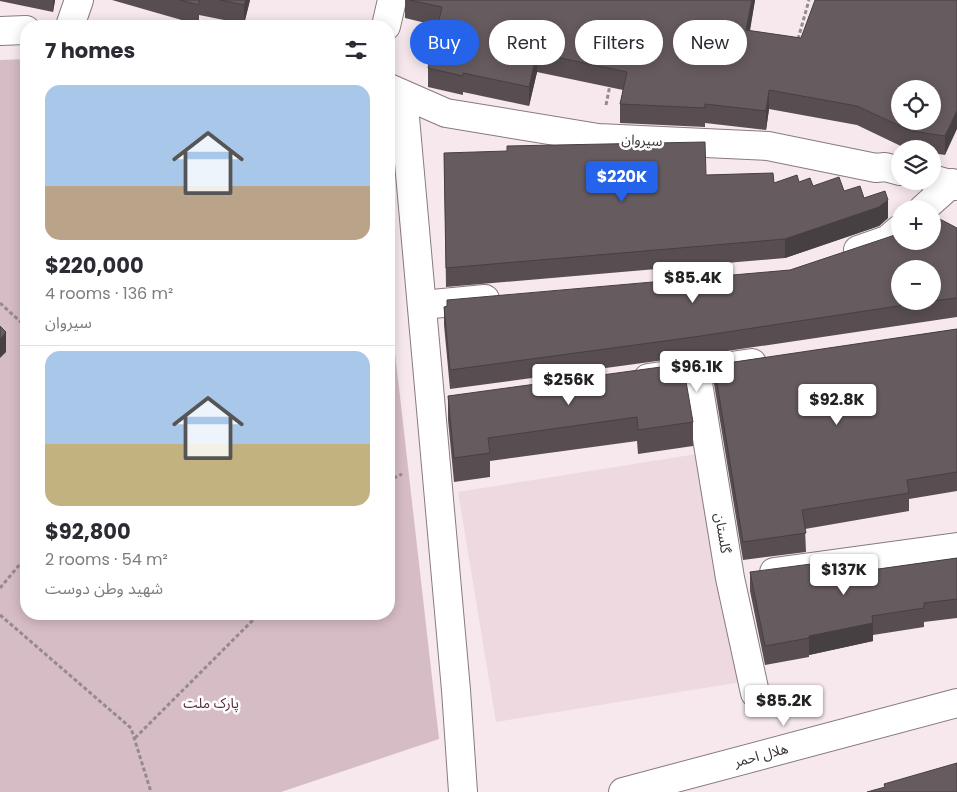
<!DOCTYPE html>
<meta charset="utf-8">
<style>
:root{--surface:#fff;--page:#f2f2f3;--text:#2b2b33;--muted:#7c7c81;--line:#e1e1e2;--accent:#2563eb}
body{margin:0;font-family:Poppins,"Noto Sans Arabic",sans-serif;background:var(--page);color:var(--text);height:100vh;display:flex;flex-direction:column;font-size:19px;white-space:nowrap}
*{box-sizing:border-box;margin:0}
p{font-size:16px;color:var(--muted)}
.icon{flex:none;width:28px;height:28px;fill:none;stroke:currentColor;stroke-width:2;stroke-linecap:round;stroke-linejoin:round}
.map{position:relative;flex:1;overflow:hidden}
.panel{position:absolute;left:20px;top:20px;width:375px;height:600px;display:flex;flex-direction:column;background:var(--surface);border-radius:20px;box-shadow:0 2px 12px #0003}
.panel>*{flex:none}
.banner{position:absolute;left:410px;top:20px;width:471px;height:45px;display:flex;gap:10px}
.controls{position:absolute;left:891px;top:80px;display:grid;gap:10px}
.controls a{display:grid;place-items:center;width:50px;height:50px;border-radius:50%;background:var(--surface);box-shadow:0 2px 12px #0003;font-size:25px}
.price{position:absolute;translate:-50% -42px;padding:0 11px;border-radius:5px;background:#fff;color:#222;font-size:16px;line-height:32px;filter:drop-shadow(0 1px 2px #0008)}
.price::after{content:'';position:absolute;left:50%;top:30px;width:15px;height:11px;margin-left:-8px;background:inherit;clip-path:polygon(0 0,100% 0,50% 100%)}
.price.current{background:var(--accent);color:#fff}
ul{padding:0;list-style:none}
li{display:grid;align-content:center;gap:10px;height:265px;padding:0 25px}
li+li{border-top:1px solid var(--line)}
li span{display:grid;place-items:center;height:155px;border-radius:15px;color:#555}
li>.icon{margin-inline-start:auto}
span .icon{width:90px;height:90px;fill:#fffc;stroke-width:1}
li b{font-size:21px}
h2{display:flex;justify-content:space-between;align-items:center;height:60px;padding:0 25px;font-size:21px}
.chip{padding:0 18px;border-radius:22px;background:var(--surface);box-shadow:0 2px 12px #0003;font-size:18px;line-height:45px}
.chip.current{background:var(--accent);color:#fff}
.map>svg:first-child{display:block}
</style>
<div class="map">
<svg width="957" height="792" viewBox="0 0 957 792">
<rect width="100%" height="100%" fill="#f6e8ed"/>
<!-- built -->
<path fill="#efd9e1" d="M703,453L741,682L496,722L458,492Z"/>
<!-- green -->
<path fill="#d6bcc5" d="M26,59V614H389V300L439,739L281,792H0V60Z"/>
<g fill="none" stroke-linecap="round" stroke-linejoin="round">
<!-- street casing -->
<g stroke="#877b7f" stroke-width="30">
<g id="street">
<path d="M70,26L79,0"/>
<path d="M386,26L392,0"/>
<path d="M403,95L456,690L463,792"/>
<path d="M923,209L952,183"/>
<path d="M858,250L887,240L900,229"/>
<path d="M422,305L485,299"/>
<path d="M696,371L730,578L755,693"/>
<path d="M648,378L752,363"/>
<path d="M774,572L957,547"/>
</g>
</g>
<!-- secondary casing -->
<g stroke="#877b7f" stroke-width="30">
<g id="secondary">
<path d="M0,31L26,30"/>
<path d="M389,88L446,113L598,138L768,146L876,168L885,167L900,171"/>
<path d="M932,179L957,186"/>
<path d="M623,792L957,703"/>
</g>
</g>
<!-- path -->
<g stroke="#948b8e" stroke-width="3" stroke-dasharray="4 2.5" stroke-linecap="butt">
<path d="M798,39L809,0"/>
<path d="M606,105L610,85"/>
<path d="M0,303L26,327"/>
<path d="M389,483L394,478L402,474"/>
<path d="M0,588L26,557"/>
<path d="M0,615L131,728L151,792"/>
<path d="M135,738L259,614"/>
</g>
<!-- street -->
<use href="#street" stroke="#fff" stroke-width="28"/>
<!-- secondary -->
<use href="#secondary" stroke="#fff" stroke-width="28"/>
</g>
<!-- wall -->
<g fill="#584e52">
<path d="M0,0H55L53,12L0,1Z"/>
<path d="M112,0H250L244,24L199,15V25Z"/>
<path d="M405,0H755L750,31L801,38L957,0L945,155L932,153V149H907L857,125L769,109L766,130L705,123V127L620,123V104L623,90L537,72L529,106L463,92V95L428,87V68L438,26L405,18Z"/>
<path d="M444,153L706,175L774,183L799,182L813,186L844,191L864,198L888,218L879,226L785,258L446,287Z"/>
<path d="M957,228V317L694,356L450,389L444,325V307L790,270Z"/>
<path d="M957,329V491L909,499V511L805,529L806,552L743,560L714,384V365Z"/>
<path d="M448,396L693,422V446L638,454L637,441L490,461V477L454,482L448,420Z"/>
<path d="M957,558V618L924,622V627L873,635V641L809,655V657L765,665L750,591V572L812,570L847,565L864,571Z"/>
</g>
<!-- shaded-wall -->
<g fill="#474042">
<path d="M53,0H55L53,12Z"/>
<path d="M246,0H250L244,24V5Z"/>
<path d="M752,0H755L746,50V30Z"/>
<path d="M537,53V72L529,106V87Z"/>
<path d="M769,90V109L766,130V111Z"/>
<path d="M957,110V129L945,155V136Z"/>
<path d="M888,200V218L879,226L785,258V239Z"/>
<path d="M6,332V352L0,358V339Z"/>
<path d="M873,623V641L809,655V636Z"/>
</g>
<!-- building -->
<g fill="#665b5f" stroke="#474042" fill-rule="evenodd">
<path d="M180,0H199V5Z"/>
<path d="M220,0H246L244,5Z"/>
<path d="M409,0H752L746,30L801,38L815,0H957V110L945,136L911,131L857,106L769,90L766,111L705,104V108L620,104L627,72L537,53L529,87L463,73V76L428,68L442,7ZM900,89H932V121H900Z"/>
<path d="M705,142L706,175L773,173L774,183L797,175L799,182L810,178L813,186L839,177L844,191L860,186L864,198L885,191L888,200L879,207L785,239L446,268L444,153L507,151V146Z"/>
<path d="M932,217H936L957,228V298L932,301V269H900V301H931L694,337L450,370L444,307L447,306V300L790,270L892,236L900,230V241H932Z"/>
<path d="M0,326L6,332L0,339Z"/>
<path d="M957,329V472L907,480L909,493L802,510L806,533L743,542L714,365Z"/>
<path d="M683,364L693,422L638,430L637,417L488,438L490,453L454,458L448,396Z"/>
<path d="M957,558V599L924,603V608L872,616L873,623L809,636V638L765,646L750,572L811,564L812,570L847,563V565L863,563L864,571Z"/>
<path d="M957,763V792H867L885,787L884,784Z"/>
</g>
<g text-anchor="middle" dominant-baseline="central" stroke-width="5" stroke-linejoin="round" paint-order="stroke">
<!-- street labels -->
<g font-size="14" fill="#373234" stroke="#fff">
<text transform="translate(642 140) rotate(3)">سیروان</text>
<text transform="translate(723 533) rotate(81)">گلستان</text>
<text transform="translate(761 755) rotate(-15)">هلال احمر</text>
</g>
<!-- park labels -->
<g font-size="14" fill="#5a283e" stroke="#fff">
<text x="211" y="703">پارک ملت</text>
</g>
</g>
</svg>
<div class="controls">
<a><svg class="icon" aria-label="locate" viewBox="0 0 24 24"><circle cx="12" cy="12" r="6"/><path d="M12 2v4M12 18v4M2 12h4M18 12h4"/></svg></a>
<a><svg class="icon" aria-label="layers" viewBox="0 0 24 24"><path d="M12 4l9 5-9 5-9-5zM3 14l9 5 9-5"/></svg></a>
<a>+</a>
<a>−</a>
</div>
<b class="price current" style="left:622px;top:203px">$220K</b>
<b class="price" style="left:693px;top:304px">$85.4K</b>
<b class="price" style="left:697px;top:393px">$96.1K</b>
<b class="price" style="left:569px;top:406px">$256K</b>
<b class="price" style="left:837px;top:426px">$92.8K</b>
<b class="price" style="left:844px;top:596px">$137K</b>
<b class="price" style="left:784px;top:727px">$85.2K</b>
<div class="banner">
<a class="chip current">Buy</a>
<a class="chip">Rent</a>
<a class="chip">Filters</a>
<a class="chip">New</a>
</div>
<section class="panel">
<h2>7 homes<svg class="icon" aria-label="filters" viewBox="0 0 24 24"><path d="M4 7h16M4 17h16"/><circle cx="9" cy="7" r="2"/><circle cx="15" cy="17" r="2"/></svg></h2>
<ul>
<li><span style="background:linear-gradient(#a9c7e8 65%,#b9a48a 0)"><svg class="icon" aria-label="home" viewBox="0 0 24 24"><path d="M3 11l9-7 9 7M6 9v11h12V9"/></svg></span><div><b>$220,000</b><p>4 rooms · 136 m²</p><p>سیروان</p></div></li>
<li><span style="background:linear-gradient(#a9c7e8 60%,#c2b280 0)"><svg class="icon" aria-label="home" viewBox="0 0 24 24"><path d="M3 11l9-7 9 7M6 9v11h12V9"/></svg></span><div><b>$92,800</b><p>2 rooms · 54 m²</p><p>شهید وطن دوست</p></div></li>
</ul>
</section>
</div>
